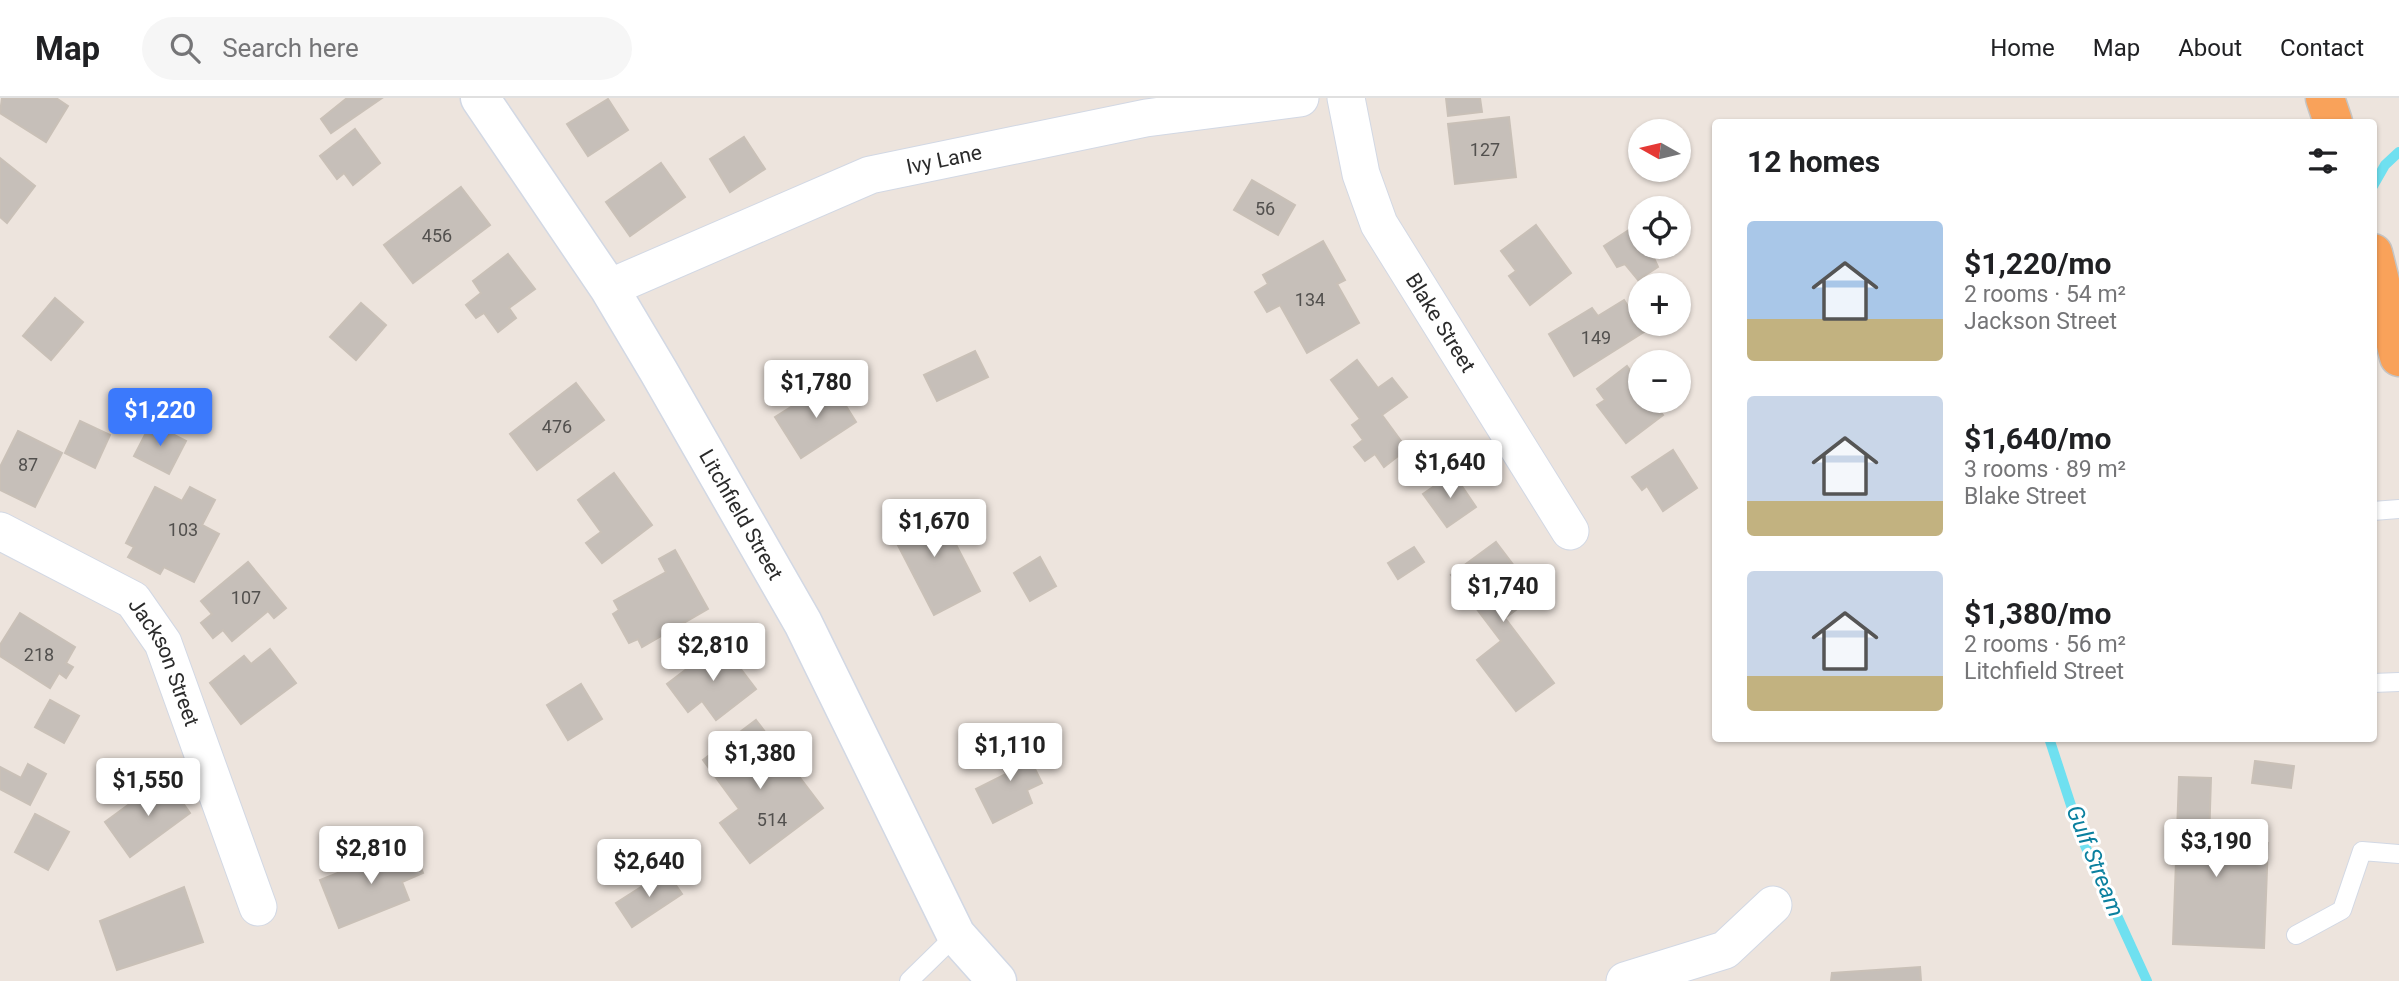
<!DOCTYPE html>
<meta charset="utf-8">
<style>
:root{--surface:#fff;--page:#f6f6f6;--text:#202124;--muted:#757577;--line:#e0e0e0;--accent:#3b79fc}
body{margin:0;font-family:Roboto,sans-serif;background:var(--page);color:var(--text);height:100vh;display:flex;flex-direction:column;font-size:26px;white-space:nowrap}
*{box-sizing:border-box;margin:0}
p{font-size:23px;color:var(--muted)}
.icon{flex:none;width:38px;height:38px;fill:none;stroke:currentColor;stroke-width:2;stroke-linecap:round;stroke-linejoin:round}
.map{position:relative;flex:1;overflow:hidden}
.drawer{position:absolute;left:1712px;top:21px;width:665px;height:623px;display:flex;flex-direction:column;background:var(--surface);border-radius:7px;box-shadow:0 2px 5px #0004}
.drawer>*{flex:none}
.needle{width:46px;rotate:278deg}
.buttons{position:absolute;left:1628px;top:21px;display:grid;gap:14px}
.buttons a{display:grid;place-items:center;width:63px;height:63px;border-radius:50%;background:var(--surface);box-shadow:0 2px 5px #0004;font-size:35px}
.price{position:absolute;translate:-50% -60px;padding:0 16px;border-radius:7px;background:#fff;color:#222;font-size:23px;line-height:46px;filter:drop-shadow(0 2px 4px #0008)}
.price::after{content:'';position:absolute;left:50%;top:42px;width:21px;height:16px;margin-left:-10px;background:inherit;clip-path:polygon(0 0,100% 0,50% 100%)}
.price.active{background:var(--accent);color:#fff}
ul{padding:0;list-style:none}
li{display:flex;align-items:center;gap:21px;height:175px;padding:0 35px}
li span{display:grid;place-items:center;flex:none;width:196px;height:140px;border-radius:7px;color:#555}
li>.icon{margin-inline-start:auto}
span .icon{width:84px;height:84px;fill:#fffc;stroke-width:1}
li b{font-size:30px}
h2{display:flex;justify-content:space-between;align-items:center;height:84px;padding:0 35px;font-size:30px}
header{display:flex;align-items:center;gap:42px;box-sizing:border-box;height:98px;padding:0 35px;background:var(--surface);border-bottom:2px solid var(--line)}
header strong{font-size:33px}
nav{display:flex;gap:38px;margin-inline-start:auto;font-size:24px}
.search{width:490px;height:63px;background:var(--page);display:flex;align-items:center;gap:18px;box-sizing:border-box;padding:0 24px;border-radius:38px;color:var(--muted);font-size:26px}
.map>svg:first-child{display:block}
</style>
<header>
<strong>Map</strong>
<div class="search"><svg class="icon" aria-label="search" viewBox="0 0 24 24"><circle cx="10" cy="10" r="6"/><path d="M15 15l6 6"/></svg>Search here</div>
<nav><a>Home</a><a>Map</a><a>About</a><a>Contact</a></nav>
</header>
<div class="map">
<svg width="2399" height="883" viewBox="0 0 2399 883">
<rect width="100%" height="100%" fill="#ede4dd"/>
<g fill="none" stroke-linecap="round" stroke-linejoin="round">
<!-- stream -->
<g stroke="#6fe0f0" stroke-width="10">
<path d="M2373,88L2385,67L2399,54"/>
<path d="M2049,640L2082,741L2147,883"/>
</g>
</g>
<!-- building -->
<g fill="#c6bfb9" stroke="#c9c0b7" stroke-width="2">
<path d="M2,0H56L68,8L46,44L0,15Z"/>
<path d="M347,0H382L331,35L321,21Z"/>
<path d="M1446,0H1480L1482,14L1448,18Z"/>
<path d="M608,1L628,32L588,58L567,26Z"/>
<path d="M1509,19L1516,79L1455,86L1448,26Z"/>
<path d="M355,31L380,65L353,87L344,75L337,81L320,58Z"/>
<path d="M744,39L765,71L730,94L710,61Z"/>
<path d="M0,60L35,88L7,125L0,119Z"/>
<path d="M661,65L685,99L630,138L606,104Z"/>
<path d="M1252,82L1295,107L1278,137L1234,112Z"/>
<path d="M461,89L490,127L413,185L384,147Z"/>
<path d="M1536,127L1571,175L1530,207L1509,178L1516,173L1501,153Z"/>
<path d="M1635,128L1640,134V149H1649L1658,169L1638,182L1625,166L1617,169L1604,148Z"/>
<path d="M1323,143L1345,182L1337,186L1359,225L1307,255L1280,207L1267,214L1255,194L1268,186L1263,177Z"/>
<path d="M508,156L535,191L509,210L516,220L498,234L484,215L476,220L466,207L481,195L473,183Z"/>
<path d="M55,200L83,224L51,262L23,238Z"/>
<path d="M1624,202L1644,234L1574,278L1549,236L1592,210L1598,218Z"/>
<path d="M361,205L386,227L356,262L330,239Z"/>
<path d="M975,253L988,279L937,303L924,277Z"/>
<path d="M1357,262L1378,290L1392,280L1407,299L1382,317L1407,351L1384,369L1375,356L1365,363L1354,349L1363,342L1352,327L1360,321L1331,282Z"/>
<path d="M1627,268L1640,286V303H1652L1663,317L1626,345L1597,307L1605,302L1597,291Z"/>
<path d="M831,284L856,324L801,360L775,319Z"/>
<path d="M576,285L604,322L537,372L510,336Z"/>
<path d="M80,323L110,337L95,370L65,355Z"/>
<path d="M151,325L186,343L169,376L134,358Z"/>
<path d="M18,333L62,355L35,409L0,392V369Z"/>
<path d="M1673,352L1697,390L1663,413L1647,388L1642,392L1632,379Z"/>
<path d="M614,375L652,427L602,465L586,445L601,434L578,402Z"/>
<path d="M1453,375L1476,409L1447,429L1423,396Z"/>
<path d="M155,389L182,403L190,389L215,402L202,427L219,436L194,484L164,469L160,476L128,459L134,449L126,445Z"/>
<path d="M934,404L980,493L934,517L888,428Z"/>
<path d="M1496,444L1536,497L1505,520L1554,585L1516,613L1477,562L1501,543L1451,477Z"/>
<path d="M1414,449L1424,464L1398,481L1388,465Z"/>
<path d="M675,452L708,511L642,549L638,541L629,545L613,516L619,512L614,503L666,474L659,461Z"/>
<path d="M1040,459L1056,488L1030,503L1014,475Z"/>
<path d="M248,464L286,510L274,520L268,513L232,543L223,532L213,540L201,525L212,516L201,503Z"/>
<path d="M20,515L75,549L66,565L73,569L66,580L59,575L50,590L0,558V547Z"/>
<path d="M721,545L756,591L716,622L702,603L688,614L667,586Z"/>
<path d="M270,551L296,585L241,626L210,585L244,558L251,566Z"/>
<path d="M581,586L602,621L568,642L547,607Z"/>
<path d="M50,602L79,618L64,645L35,629Z"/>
<path d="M756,622L823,710L750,765L720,725L739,711L703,662Z"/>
<path d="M1020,641L1042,685L1027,692L1032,705L993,725L976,691L1006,676L994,654Z"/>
<path d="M2255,663L2294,668L2291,690L2252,685Z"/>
<path d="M28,666L46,676L30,707L0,691V669L21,680Z"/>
<path d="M2179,679L2211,680L2209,743L2268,745L2264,850L2173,846Z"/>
<path d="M165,680L190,715L130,759L105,724Z"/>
<path d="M35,716L69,734L48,772L15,754Z"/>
<path d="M412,745L423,775L402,784L409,802L339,830L320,782Z"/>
<path d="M666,773L682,796L632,829L616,805Z"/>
<path d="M184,789L203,844L117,872L100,823Z"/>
<path d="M1920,869L1921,883H1831L1832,875Z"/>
</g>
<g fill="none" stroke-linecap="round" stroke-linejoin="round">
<!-- service casing -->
<g stroke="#d2d8e4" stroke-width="20">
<g id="service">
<path d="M2373,413L2399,411"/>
<path d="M2373,585L2399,584"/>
<path d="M2296,837L2342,812L2362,753L2399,756"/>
<path d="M909,883L956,837"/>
</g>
</g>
<!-- minor casing -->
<g stroke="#d2d8e4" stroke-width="39">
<g id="minor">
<path id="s1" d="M1346,0L1361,76L1379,126L1570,433"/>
<path id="s2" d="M609,190L870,77L1146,20L1300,0"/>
<path id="s3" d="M0,433L133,502L163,545L258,809"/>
<path d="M1625,883L1725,852L1773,807"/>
</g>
</g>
<!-- tertiary casing -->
<g stroke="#d2d8e4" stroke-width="41">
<g id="tertiary">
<path id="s4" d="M480,0L609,190L659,274L803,525L956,837L997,883"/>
</g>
</g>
<!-- trunk casing -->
<g stroke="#c4c4c4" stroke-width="41">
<g id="trunk">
<path d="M2325,0L2333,24"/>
<path d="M2373,155L2399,259"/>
</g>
</g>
<!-- service -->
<use href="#service" stroke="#fff" stroke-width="18"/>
<!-- minor -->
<use href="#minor" stroke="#fff" stroke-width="37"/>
<!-- tertiary -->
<use href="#tertiary" stroke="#fff" stroke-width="38"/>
<!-- trunk -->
<use href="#trunk" stroke="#f9a25a" stroke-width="38"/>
</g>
<g text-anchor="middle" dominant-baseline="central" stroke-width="6" stroke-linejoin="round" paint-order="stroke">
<!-- number labels -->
<g font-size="18" fill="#52504e">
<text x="1485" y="51">127</text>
<text x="1265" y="110">56</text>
<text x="437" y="137">456</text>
<text x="1310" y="201">134</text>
<text x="1596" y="239">149</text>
<text x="557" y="328">476</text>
<text x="28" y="366">87</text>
<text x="183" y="431">103</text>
<text x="246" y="499">107</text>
<text x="39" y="556">218</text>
<text x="772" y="721">514</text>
</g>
<!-- street labels -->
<g font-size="21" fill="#2b2b2b" stroke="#fff">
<text stroke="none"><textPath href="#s2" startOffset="360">Ivy Lane</textPath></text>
<text stroke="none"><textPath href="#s1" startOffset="247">Blake Street</textPath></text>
<text stroke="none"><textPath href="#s4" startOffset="492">Litchfield Street</textPath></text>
<text stroke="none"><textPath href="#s3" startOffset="220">Jackson Street</textPath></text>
</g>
<!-- water labels -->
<g font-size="23" font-style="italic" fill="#0b809f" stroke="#fff">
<text transform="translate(2095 763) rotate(68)">Gulf Stream</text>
</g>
</g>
</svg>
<div class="buttons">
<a><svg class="needle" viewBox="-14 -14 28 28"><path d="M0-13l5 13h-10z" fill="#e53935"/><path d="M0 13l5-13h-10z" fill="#757577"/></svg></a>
<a><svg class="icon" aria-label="locate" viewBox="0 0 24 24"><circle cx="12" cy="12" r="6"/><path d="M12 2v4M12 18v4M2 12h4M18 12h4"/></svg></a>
<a>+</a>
<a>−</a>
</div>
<b class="price" style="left:816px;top:322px">$1,780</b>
<b class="price active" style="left:160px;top:350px">$1,220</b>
<b class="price" style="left:1450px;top:402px">$1,640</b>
<b class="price" style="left:934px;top:461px">$1,670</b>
<b class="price" style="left:1503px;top:526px">$1,740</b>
<b class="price" style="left:713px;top:585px">$2,810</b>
<b class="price" style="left:1010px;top:685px">$1,110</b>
<b class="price" style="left:760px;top:693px">$1,380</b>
<b class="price" style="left:148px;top:720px">$1,550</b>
<b class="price" style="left:2216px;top:781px">$3,190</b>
<b class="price" style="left:371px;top:788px">$2,810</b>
<b class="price" style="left:649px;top:801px">$2,640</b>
<section class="drawer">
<h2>12 homes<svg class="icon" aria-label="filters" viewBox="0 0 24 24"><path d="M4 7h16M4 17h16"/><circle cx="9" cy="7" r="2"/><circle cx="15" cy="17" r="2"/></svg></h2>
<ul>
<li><span style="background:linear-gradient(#a9c7e8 70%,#c2b280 0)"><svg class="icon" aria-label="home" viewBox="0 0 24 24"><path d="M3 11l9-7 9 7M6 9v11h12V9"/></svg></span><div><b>$1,220/mo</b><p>2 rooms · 54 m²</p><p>Jackson Street</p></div></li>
<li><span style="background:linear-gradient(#c9d6e8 75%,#c2b280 0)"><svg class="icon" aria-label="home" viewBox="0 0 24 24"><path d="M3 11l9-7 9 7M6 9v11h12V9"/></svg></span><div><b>$1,640/mo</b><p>3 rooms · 89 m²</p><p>Blake Street</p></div></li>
<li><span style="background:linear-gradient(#c9d6e8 75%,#c2b280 0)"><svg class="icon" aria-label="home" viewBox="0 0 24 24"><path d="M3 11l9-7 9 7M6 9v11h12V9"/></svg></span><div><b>$1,380/mo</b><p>2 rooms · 56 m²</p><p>Litchfield Street</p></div></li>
</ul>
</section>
</div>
